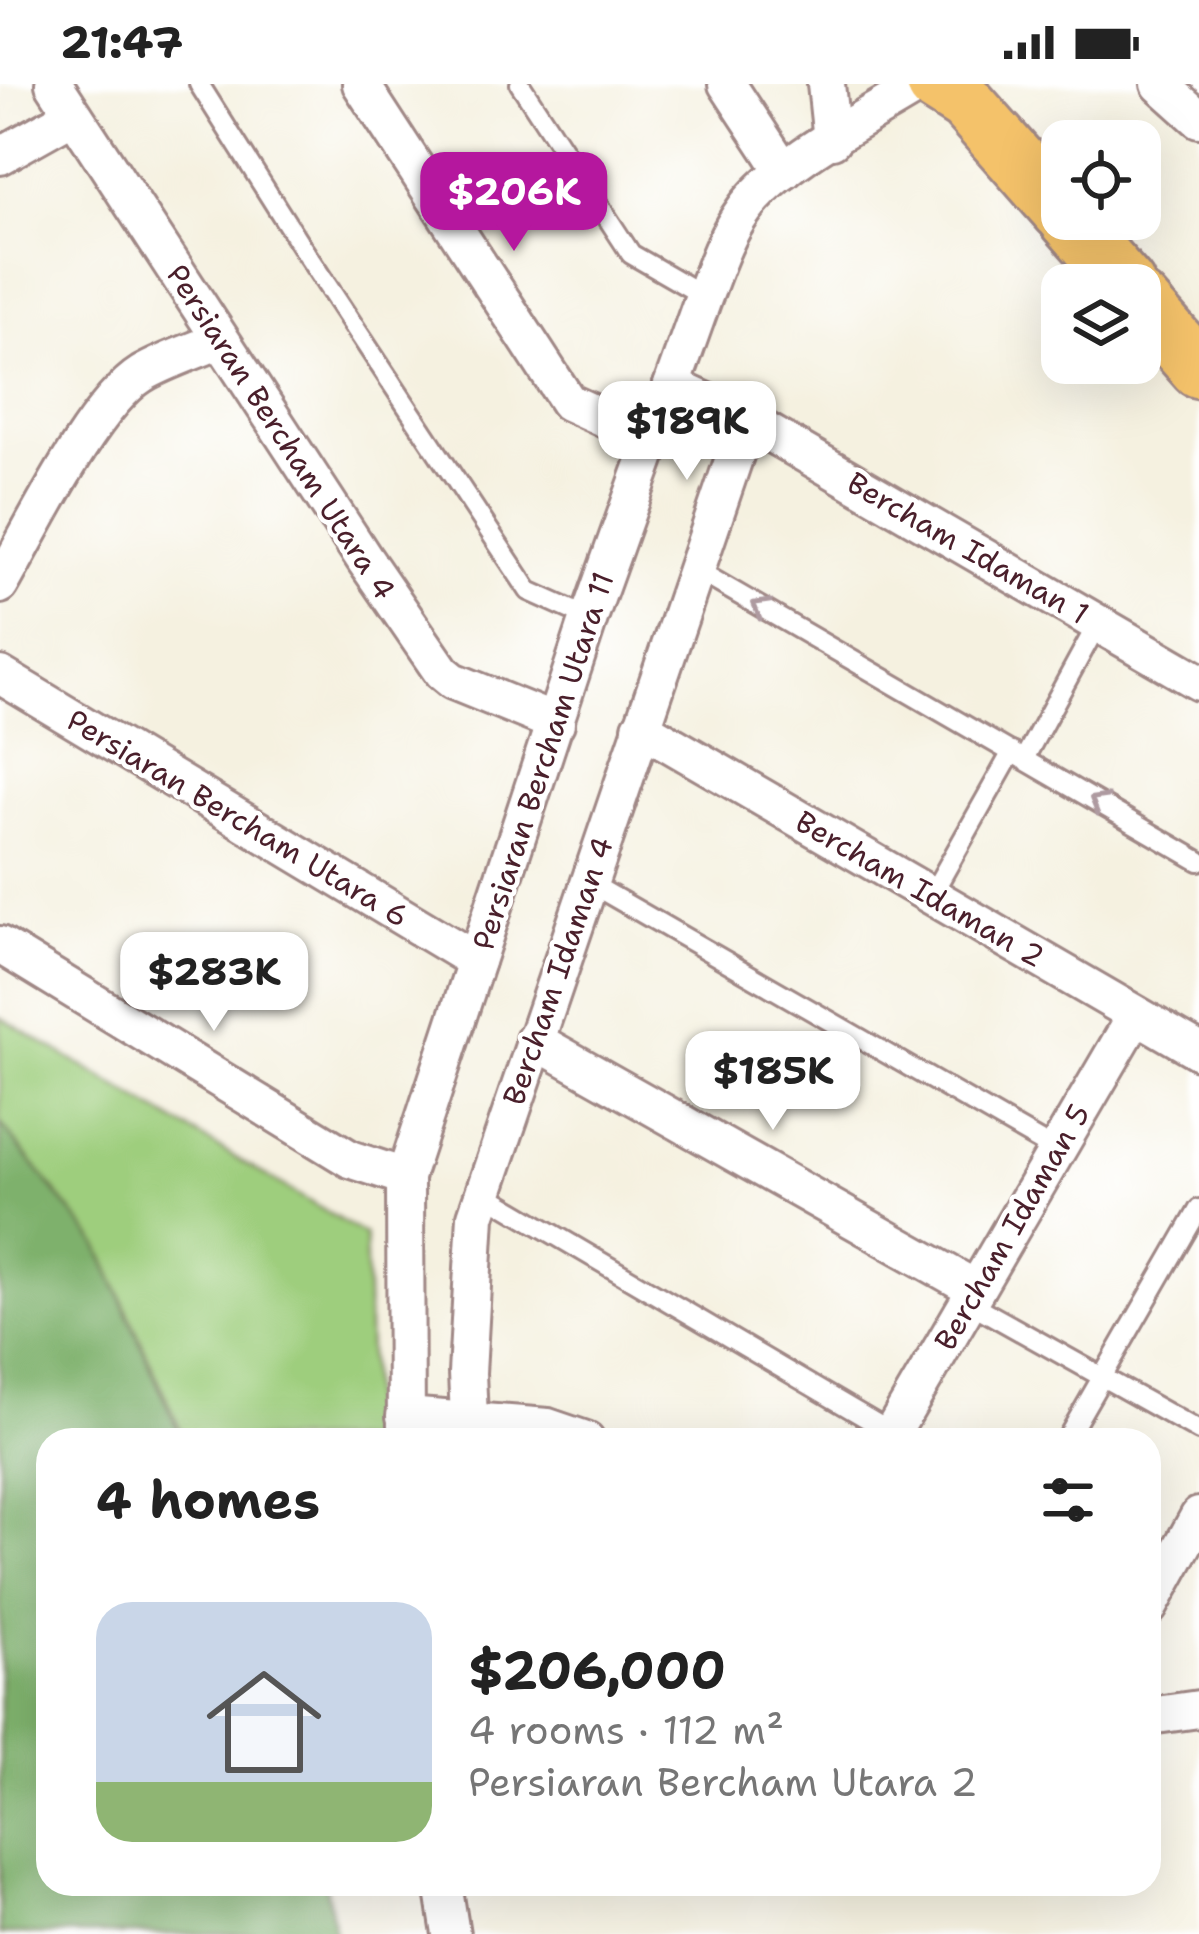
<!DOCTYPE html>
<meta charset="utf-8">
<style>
:root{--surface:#fff;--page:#f2f2f2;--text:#222;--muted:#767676;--line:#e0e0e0;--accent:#b5179e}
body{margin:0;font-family:"Shantell Sans",sans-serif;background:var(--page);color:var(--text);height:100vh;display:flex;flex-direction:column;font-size:45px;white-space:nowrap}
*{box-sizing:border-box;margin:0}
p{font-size:39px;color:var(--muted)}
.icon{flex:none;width:66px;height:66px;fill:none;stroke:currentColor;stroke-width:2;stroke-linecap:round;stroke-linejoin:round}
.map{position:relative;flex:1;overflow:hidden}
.sheet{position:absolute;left:36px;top:1344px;width:1125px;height:468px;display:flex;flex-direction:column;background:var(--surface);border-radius:36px;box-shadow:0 12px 48px #0002}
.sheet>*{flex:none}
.fabs{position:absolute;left:1041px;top:36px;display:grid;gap:24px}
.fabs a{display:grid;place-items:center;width:120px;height:120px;border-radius:24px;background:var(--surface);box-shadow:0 12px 48px #0002;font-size:60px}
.price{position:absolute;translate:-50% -102px;padding:0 27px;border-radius:24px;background:#fff;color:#222;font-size:39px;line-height:78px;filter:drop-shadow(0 3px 6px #0008)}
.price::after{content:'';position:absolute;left:50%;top:72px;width:36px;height:27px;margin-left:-18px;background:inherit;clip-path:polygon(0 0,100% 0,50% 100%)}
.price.selected{background:var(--accent);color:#fff}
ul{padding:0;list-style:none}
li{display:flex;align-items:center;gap:36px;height:300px;padding:0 60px}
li+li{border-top:3px solid var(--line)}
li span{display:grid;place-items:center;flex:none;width:336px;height:240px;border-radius:36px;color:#555}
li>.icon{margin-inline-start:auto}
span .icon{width:144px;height:144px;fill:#fffc;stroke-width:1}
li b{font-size:51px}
h2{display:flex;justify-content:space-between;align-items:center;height:144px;padding:0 60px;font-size:51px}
.status{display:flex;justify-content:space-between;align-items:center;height:84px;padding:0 60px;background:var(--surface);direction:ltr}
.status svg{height:33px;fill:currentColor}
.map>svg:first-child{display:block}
</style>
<div class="status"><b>21:47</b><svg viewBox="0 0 49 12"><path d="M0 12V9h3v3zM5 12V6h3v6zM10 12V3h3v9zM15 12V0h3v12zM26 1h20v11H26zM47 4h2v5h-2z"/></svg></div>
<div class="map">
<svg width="1199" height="1850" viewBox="0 0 1199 1850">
<rect width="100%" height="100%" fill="#fff"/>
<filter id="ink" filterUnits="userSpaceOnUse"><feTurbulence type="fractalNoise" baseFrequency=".00833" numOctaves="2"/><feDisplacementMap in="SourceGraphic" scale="24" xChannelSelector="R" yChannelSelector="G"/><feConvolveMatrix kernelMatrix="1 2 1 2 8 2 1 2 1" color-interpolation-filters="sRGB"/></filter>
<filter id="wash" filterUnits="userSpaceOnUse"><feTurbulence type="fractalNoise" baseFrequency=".004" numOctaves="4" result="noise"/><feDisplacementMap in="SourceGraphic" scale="48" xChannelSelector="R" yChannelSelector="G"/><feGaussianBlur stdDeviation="2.7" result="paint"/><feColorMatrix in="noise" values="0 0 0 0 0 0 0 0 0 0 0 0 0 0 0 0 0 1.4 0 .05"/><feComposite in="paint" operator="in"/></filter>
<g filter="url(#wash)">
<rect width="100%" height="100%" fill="#f5f1e0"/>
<!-- green -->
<path fill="#9ece7d" stroke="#747654" stroke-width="3" d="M0,933L365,1151L372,1356H185L98,1161L0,1039Z"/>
<!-- forest -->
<path fill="#7eb16c" stroke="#64684c" stroke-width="3" d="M0,1039L98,1161L182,1356H48V1800H326L335,1850H0Z"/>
</g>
<g filter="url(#ink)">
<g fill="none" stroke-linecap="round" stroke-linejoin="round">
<!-- service casing -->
<g stroke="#a08886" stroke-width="24">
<g id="service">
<path d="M199,0L303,165L529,507L589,534"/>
<path d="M520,0L631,170L704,212"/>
<path d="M695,485L1199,777"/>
<path d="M1024,675L1098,539"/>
<path d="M588,798L1056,1067"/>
<path d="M931,812L1012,668"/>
<path d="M482,1108L892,1349"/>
<path d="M968,1218L1199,1347"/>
<path d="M1066,1356L1199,1125"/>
</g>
</g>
<!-- minor casing -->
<g stroke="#a08886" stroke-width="42">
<g id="minor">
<path d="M54,0L365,476L442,588L453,597L556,639"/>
<path d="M361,0L568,318L652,356"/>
<path d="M727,0L784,87"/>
<path d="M826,0L832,56"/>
<path d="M1160,0L1199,35"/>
<path d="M0,72L73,31"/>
<path d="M672,302L747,336L1199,598"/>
<path d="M0,501C32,446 91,322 142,290C166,276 195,267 220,256"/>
<path d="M0,591L476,877"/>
<path d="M641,643L1199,967"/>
<path d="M0,861L350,1075L405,1093"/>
<path d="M534,956L976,1205"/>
<path d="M405,1332L548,1343L586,1356"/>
<path d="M469,1335L467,1289L476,1132L747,336"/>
<path d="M406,1356L405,1093L589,534L704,212C715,183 725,152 744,126C778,78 870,32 921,0"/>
<path d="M888,1356L1136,931"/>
<path d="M1149,1523L1199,1432"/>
<path d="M1149,1632L1199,1625"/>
<path d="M443,1800L451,1850"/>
</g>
</g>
<!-- primary casing -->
<g stroke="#a08886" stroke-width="63">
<g id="primary">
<path d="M936,0L966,19L1062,128"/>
<path d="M1068,135L1126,201"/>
<path d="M1140,218L1199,285"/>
</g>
</g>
<!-- service -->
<use href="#service" stroke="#fff" stroke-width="18"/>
<!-- minor -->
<use href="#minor" stroke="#fff" stroke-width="36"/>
<!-- primary -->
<use href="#primary" stroke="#f4c26a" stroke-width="57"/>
</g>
<!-- one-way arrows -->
<defs><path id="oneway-chevron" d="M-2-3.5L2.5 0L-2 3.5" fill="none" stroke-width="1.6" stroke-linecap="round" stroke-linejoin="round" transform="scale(3)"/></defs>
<g stroke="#ae9aa0">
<use href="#oneway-chevron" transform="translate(760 523) rotate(-150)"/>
<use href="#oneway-chevron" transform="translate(1098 718) rotate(-150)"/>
</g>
</g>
<g text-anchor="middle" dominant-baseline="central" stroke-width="9" stroke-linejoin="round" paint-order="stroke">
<!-- street labels -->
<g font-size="30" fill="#4a1f2b" stroke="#fff">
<text transform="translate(281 348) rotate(57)">Persiaran Bercham Utara 4</text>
<text transform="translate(968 464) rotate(30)">Bercham Idaman 1</text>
<text transform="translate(543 677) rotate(-72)">Persiaran Bercham Utara 11</text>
<text transform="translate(238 734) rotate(31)">Persiaran Bercham Utara 6</text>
<text transform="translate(920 805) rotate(30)">Bercham Idaman 2</text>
<text transform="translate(558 887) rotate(-71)">Bercham Idaman 4</text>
<text transform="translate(1012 1143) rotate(-60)">Bercham Idaman 5</text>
</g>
</g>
</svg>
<div class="fabs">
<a><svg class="icon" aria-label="locate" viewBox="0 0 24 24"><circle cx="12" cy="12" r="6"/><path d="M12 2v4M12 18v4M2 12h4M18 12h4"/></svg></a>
<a><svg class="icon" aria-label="layers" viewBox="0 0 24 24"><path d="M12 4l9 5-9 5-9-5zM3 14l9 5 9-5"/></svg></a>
</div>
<b class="price selected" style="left:514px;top:170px">$206K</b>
<b class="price" style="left:687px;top:399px">$189K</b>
<b class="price" style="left:214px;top:950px">$283K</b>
<b class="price" style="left:773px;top:1049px">$185K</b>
<section class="sheet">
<h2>4 homes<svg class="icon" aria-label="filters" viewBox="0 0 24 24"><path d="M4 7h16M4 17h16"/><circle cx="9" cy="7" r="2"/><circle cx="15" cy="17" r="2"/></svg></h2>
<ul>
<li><span style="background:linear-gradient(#c9d6e8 75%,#8fb573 0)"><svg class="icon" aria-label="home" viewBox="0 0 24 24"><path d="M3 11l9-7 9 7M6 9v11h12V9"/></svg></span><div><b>$206,000</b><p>4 rooms · 112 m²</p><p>Persiaran Bercham Utara 2</p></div></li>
</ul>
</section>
</div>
